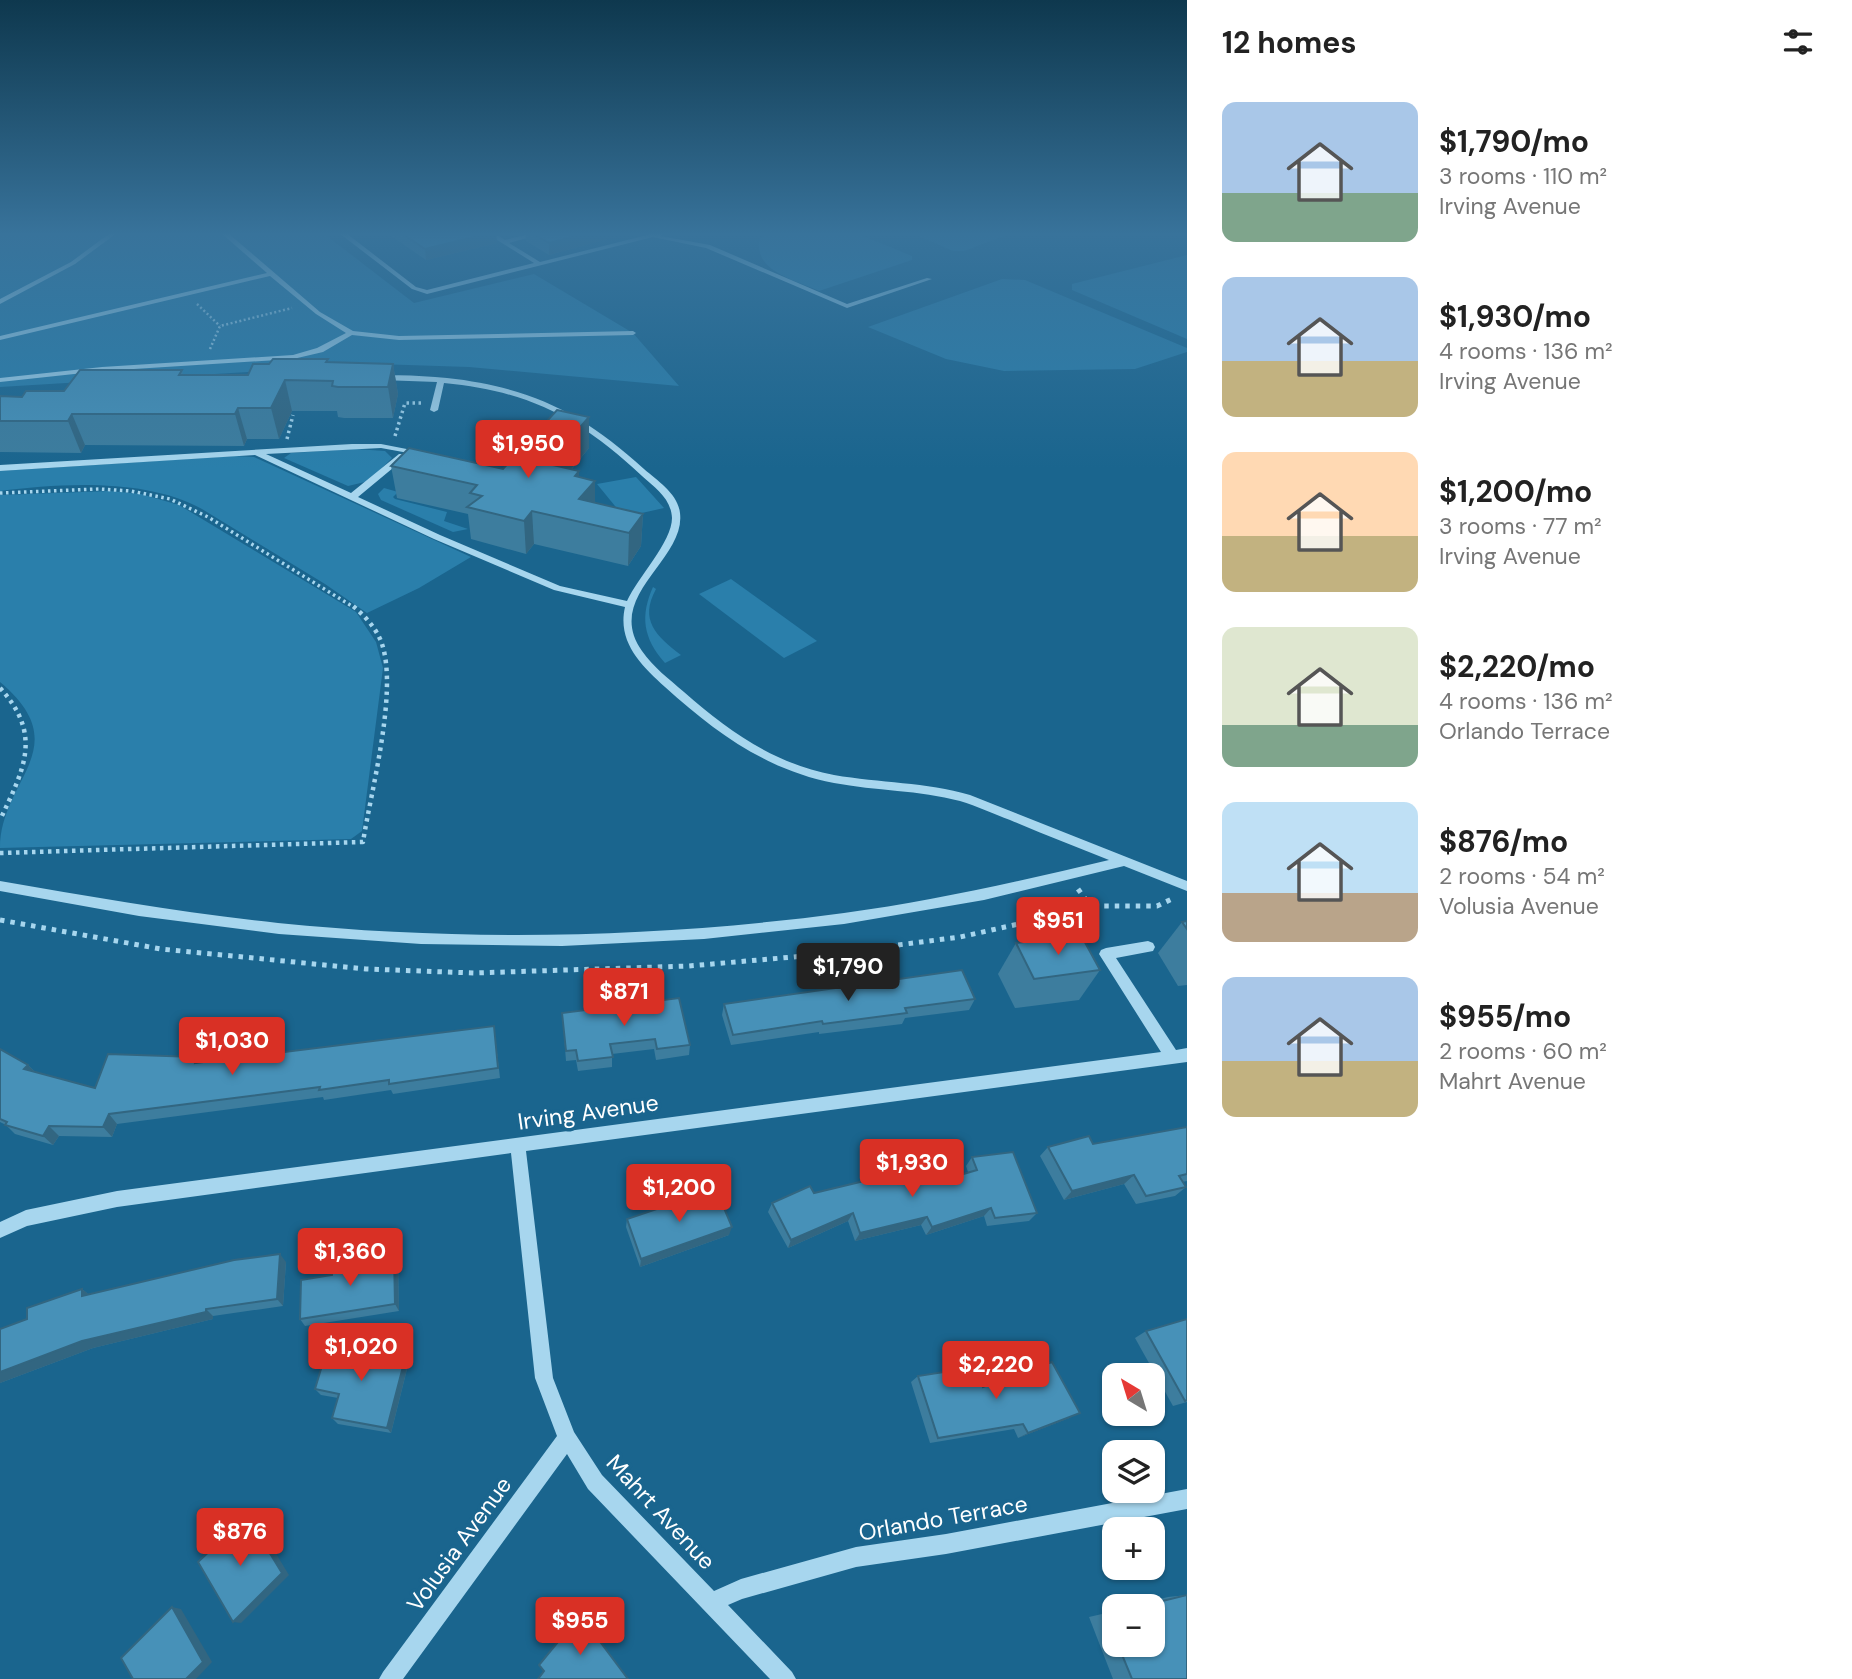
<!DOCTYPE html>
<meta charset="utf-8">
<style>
:root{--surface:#fff;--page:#f6f6f6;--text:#222;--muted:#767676;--accent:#d93025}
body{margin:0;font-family:"DM Sans",sans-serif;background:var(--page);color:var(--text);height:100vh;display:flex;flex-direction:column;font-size:26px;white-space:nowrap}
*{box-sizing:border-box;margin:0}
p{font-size:23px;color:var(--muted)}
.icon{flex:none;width:38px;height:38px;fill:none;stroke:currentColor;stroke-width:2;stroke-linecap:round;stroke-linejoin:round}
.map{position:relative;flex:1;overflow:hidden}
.panel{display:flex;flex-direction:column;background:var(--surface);width:665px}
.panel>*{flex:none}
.needle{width:46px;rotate:322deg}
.controls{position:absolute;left:1102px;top:1363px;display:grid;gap:14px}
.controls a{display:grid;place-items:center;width:63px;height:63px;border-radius:14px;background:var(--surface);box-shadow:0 2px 5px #0004;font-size:35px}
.price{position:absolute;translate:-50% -60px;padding:0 16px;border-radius:7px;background:var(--accent);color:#fff;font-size:23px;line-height:46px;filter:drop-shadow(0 2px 4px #0008)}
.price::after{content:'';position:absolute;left:50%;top:42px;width:21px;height:16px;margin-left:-10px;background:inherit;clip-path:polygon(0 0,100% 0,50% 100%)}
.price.current{background:#222;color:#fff}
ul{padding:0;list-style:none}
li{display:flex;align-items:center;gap:21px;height:175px;padding:0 35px}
li span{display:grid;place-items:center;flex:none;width:196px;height:140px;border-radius:14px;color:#555}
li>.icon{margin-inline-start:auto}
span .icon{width:84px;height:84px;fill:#fffc;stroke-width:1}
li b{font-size:30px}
h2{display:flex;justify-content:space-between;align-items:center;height:84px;padding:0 35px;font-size:30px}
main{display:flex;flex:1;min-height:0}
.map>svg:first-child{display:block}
</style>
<main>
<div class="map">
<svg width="1187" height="1679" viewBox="0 0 1187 1679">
<rect width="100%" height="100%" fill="#1a658e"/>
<!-- green -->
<g fill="#2a7fab">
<path d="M0,233H323L414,303L534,274L633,333L679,386L469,367L377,364L0,387Z"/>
<path d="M772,233H856L912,256V260L819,291C795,280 752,271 760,238Z"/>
<path d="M912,233H1012L964,251H953Z"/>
<path d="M1187,255V339L1072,290V284Z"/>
<path d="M1002,279L1025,280L1187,348V352L1135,369L1004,371L946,359L868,327Z"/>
<path d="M356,449L385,451L392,458L369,481L348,486L284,458L291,453Z"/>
<path d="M234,456L254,457L265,462L471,557L419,588L367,613L325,584L202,509C146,478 62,483 0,491V471Z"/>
<path d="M636,477L664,508L624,517L597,484Z"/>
<path d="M384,488L398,492L393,497L395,499L447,512L444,521L468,529L453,532L381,500L378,494Z"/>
<path d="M109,491L141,494L179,505L356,612L376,642L383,668L362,831L351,839L0,848C0,779 78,748 0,682V495Z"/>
<path d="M731,579L817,641L784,658L699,594Z"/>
<path d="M653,587L656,589C639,620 656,636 681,655L665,663C643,638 640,616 653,587Z"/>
</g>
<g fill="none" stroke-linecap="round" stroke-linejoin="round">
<!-- path-far3 -->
<g stroke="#a7d6ee" stroke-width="2.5" stroke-dasharray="2 2.5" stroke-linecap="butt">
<path d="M197,304L220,326"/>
<path d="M210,349L220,326L292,308"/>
</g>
<!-- path-far2 -->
<g stroke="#a7d6ee" stroke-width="3.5" stroke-dasharray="2.5 3.5" stroke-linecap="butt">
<path d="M395,436L405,403H421"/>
<path d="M287,439L293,415"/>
<path d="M0,493L99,489L131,491L170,499L208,517L355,608"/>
</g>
<!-- path-far1 -->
<g stroke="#a7d6ee" stroke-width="4.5" stroke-dasharray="3.5 4.5" stroke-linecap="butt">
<path d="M0,688C43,735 24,769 0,820"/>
<path d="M0,853L363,842C371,791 398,692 382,644C377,629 365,616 353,606"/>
</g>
<!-- path -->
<g stroke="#a7d6ee" stroke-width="5" stroke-dasharray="4.5 6" stroke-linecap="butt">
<path d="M1078,889L1092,908"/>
<path d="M0,920L161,949L366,969L474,973L689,966L828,954L960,937L1100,906H1157L1174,898"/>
</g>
<!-- minor -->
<g fill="#a7d6ee" fill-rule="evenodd">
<path d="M110,233H117L75,264L0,304V299L71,262Z"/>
<path d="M221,233H228L320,312L353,331L399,336L633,331L636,333L633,335L399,340L352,335L323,352L293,359L102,371L0,382V378L102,367L293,355L317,348L346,333L316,314L270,276L0,340V336L267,273Z"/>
<path d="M339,233H346L416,287L427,290L534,263L486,233H494L505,240L532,233H544L509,243L540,262L655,233H667L660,236L710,245L847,304L927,278L932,279L847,308L706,248L653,237L427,294L412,289Z"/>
<path d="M378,376C401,374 425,376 447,378C530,387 583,413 644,469C658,481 678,494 680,513C686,560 603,596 642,651C653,667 669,679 684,692C728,731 775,764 834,775C880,783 926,782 970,795L1187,881V891L1124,866L984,900L844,924L704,939L562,946L421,944L279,934L139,916L0,891V881C92,897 184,913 278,923C465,942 658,938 844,913C934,901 1021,881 1109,860C1076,847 1043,834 1010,820C994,814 977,806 960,801C919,790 876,791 834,783C766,770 715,732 665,687C641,665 617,642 625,607L554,590L434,539L255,455L0,471V465L352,444H381L422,452L426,454L425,456L381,448L266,454L351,493L399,454H405V458L358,497L440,535L560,586L627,601C638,577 672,542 672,518C671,498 655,488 642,476C580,418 529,391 444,383L438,410L434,412L430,410L437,382L381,380L377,378Z"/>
<path d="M1148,941L1153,943L1155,947L1153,951L1116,958L1176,1050L1187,1048V1062L526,1151L553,1378L574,1432L602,1475L714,1591L741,1579L856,1547L946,1534L1187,1489V1509L946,1554L856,1567L742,1599L728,1605L792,1672L796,1679H770L588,1489L567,1454L403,1679H379L383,1672L557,1436L535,1378L511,1153L117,1207L27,1226L0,1238V1222L26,1210L117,1191L1161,1052L1099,954L1101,950L1106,948Z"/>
</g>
</g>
<!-- wall -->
<g fill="#3d7d9e">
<path d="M387,233H496L497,243L426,260Z"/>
<path d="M526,233H629L549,255L526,241Z"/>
<path d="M328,362L393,364L398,394L393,418H344L338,417L337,411H292L279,439H247L244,446L85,445L81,453L0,452V396L22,397L64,391L182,370L183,375H248L269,364Z"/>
<path d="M589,448L572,469L579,477L595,481V503L643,514L641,546L628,566L534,544L526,554L471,539L468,514L397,498L391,466L503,469Z"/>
<path d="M1187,921V985L1178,986L1158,953L1182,922Z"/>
<path d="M1016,943L1100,970L1079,1000L1015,1008L998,974Z"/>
<path d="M975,999L969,1010L905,1018L902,1024L819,1034V1032L731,1045L722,1015L724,1004Z"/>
<path d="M563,1023L690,1045L689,1055L656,1060L654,1049L612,1054V1067L578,1071L576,1060L566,1061Z"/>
<path d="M494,1026L500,1078L393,1094L391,1090L324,1100L323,1097L117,1124L112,1137L59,1136L53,1145L15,1134L6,1125L0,1122V1049L28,1065L35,1072L95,1088L196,1057L200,1063Z"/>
<path d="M1187,1127V1181L1182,1182L1186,1187L1175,1196L1136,1204L1124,1184L1064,1200L1040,1156L1048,1147L1093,1144Z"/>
<path d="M972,1157L1037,1213L1029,1221L987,1226L984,1216L926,1235L921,1225L855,1241L848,1221L788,1248L768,1212L772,1203L814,1193L939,1181L968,1172L966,1166Z"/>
<path d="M627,1219L729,1235L640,1267L626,1227Z"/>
<path d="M394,1255L398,1263L399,1311L305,1326L300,1319L332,1275Z"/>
<path d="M286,1262L283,1306L213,1316V1319L93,1348L0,1383V1329L27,1319L82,1289L88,1294Z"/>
<path d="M1187,1319V1402L1173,1406L1135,1338L1146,1331Z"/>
<path d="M409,1361L391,1433L338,1424L332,1418L338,1398L321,1395L315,1389Z"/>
<path d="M918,1376L983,1387L1069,1418L1018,1438L1014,1429L930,1443L911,1382Z"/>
<path d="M1187,1595V1679H1113L1089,1617L1115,1611V1645H1153V1606H1131L1168,1597Z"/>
</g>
<!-- shaded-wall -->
<g fill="#326681">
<path d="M490,233H496L497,243L426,260L425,249Z"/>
<path d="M505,233H520L505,237Z"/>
<path d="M588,233H629L549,255V243Z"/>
<path d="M393,364L398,394L393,418L388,387Z"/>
<path d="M285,380L292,411L279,439L271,408Z"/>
<path d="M238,408L247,439L244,446L235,414Z"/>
<path d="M72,414L85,445L81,453L68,421Z"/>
<path d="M589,417V448L549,496L548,464Z"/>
<path d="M579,471L580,499L595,481V513L580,522L575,476Z"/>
<path d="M532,511L534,544L526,554L524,521Z"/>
<path d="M643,514L641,546L628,566L629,533Z"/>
<path d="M28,1065L38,1075L24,1069Z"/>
<path d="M109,1114L117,1124L112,1137L103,1127Z"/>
<path d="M49,1126L59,1136L53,1145L43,1136Z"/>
<path d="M1134,1175L1124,1184L1064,1200L1072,1191Z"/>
<path d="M991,1208L984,1216L926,1235L932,1227Z"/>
<path d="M853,1213L848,1221L788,1248L791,1240Z"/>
<path d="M927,1217L921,1225L855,1241L860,1233Z"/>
<path d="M732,1227L729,1235L640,1267L641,1259Z"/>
<path d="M280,1254L286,1262L283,1306L277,1299Z"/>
<path d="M394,1255L398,1263L399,1311L395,1304Z"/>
<path d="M82,1289L91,1296H82Z"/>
<path d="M206,1309L213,1316V1319L93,1348L0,1383V1372L82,1341Z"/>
<path d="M406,1355L409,1361L391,1433L387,1428Z"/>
<path d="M1080,1413L1069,1418L1018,1438L1028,1433Z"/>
<path d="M247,1516L255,1519L289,1575L241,1623L233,1622Z"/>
<path d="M172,1607L181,1609L212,1662L196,1679H186Z"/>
</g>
<!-- building -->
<g fill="#4791b8" stroke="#326681" stroke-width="2">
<path d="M401,233H490L425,249Z"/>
<path d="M532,233H588L549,243Z"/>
<path d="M273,359H328L326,362L393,364L388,387H338L332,386L333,381L285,380L271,408H238L235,414H72L68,421H0V396L22,397L26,391H64L80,370H182L179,375H248L253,364H269Z"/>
<path d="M557,410L589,417L548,464L579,471L575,476L595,481L579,499L643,514L629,533L532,511L524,521L467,507L482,496L470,493L477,485L391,466L409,448L503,469Z"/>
<path d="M1187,921V929L1182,922Z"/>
<path d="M1081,935L1100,970L1034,979L1016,943Z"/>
<path d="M962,970L975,999L905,1008L907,1013L823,1024L822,1021L733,1035L724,1004Z"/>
<path d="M679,998L690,1045L657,1049L655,1039L610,1044L613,1057L578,1061L576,1050L566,1051L562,1013Z"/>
<path d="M494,1026L498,1068L389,1084V1080L319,1090L320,1087L109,1114L103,1127L49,1126L43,1136L5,1125L7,1122L0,1119V1049L28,1065L24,1069L95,1088L108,1054L196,1057L195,1063Z"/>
<path d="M1187,1127V1174L1179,1176L1186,1187L1146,1196L1134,1175L1072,1191L1048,1147L1089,1136L1093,1144Z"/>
<path d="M1013,1152L1037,1213L995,1218L991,1208L932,1227L927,1217L860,1233L853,1213L791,1240L772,1203L810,1186L814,1193L885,1176L887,1181L932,1168L939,1181L977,1170L972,1157Z"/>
<path d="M716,1189L732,1227L641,1259L627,1219Z"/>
<path d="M280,1254L277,1299L206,1309V1312L82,1341L0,1372V1329L27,1319V1308L82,1289V1296L234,1260Z"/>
<path d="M394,1255L395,1304L300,1319L301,1280L332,1275V1264Z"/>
<path d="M1187,1319V1400L1185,1401L1146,1331Z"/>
<path d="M329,1342L406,1355L387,1428L332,1418L339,1394L315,1389Z"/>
<path d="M1052,1362L1080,1413L1028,1433L1023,1424L938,1438L918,1376L976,1367L983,1387Z"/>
<path d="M247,1516L282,1573L233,1622L198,1562Z"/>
<path d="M1187,1595V1679H1132L1118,1645H1153V1606H1142Z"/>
<path d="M172,1607L203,1662L186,1679H133L121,1658Z"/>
<path d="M1115,1613V1637L1106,1616Z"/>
<path d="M580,1615L628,1679H538L544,1671L539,1665Z"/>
</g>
<!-- sky -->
<linearGradient id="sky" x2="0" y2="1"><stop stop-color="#0e384e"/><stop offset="0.5" stop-color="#38739b"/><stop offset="1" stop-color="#38739b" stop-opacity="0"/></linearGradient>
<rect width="1187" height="468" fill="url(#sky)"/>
<g text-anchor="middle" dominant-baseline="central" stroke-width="7" stroke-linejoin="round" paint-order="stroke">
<!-- near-street labels -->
<g font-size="23" fill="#fff" stroke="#1a658e">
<text transform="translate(588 1112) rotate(-8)">Irving Avenue</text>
<text transform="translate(661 1512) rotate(47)">Mahrt Avenue</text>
<text transform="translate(943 1518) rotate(-10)">Orlando Terrace</text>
<text transform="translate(459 1544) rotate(-54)">Volusia Avenue</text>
</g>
</g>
</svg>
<div class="controls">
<a><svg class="needle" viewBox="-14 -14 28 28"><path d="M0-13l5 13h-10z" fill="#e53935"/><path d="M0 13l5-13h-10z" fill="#767676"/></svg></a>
<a><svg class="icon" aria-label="layers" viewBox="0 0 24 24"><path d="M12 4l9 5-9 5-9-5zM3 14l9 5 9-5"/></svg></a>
<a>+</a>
<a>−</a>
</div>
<b class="price" style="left:528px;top:480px">$1,950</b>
<b class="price" style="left:1058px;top:957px">$951</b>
<b class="price current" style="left:848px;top:1003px">$1,790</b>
<b class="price" style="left:624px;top:1028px">$871</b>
<b class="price" style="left:232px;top:1077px">$1,030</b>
<b class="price" style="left:912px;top:1199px">$1,930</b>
<b class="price" style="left:679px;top:1224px">$1,200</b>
<b class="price" style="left:350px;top:1288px">$1,360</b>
<b class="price" style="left:361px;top:1383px">$1,020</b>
<b class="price" style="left:996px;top:1401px">$2,220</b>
<b class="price" style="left:240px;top:1568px">$876</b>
<b class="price" style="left:580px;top:1657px">$955</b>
</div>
<section class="panel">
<h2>12 homes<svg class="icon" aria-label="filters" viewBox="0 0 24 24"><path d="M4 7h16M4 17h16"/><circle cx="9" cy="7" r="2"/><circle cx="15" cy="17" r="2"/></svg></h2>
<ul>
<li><span style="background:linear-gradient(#a9c7e8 65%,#7fa58c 0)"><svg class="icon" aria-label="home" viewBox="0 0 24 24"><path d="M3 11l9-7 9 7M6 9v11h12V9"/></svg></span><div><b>$1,790/mo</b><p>3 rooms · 110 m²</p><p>Irving Avenue</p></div></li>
<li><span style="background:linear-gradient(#a9c7e8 60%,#c2b280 0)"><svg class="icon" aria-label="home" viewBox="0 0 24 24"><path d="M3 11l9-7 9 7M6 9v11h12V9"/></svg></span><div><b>$1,930/mo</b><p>4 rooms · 136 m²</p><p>Irving Avenue</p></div></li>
<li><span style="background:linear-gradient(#ffd9b3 60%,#c2b280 0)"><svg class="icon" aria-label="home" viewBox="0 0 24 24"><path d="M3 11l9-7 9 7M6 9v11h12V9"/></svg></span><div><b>$1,200/mo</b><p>3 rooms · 77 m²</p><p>Irving Avenue</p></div></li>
<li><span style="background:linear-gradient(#dfe7d0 70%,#7fa58c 0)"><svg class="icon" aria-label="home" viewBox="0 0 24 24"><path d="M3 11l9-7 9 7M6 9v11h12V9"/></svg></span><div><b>$2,220/mo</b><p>4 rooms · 136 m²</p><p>Orlando Terrace</p></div></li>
<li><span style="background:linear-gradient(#bfe0f5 65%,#b9a48a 0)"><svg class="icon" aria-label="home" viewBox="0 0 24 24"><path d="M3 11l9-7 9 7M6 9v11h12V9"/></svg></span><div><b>$876/mo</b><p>2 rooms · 54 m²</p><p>Volusia Avenue</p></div></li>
<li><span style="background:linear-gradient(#a9c7e8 60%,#c2b280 0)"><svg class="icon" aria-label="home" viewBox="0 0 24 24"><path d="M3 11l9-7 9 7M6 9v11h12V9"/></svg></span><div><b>$955/mo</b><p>2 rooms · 60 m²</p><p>Mahrt Avenue</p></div></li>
</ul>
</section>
</main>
